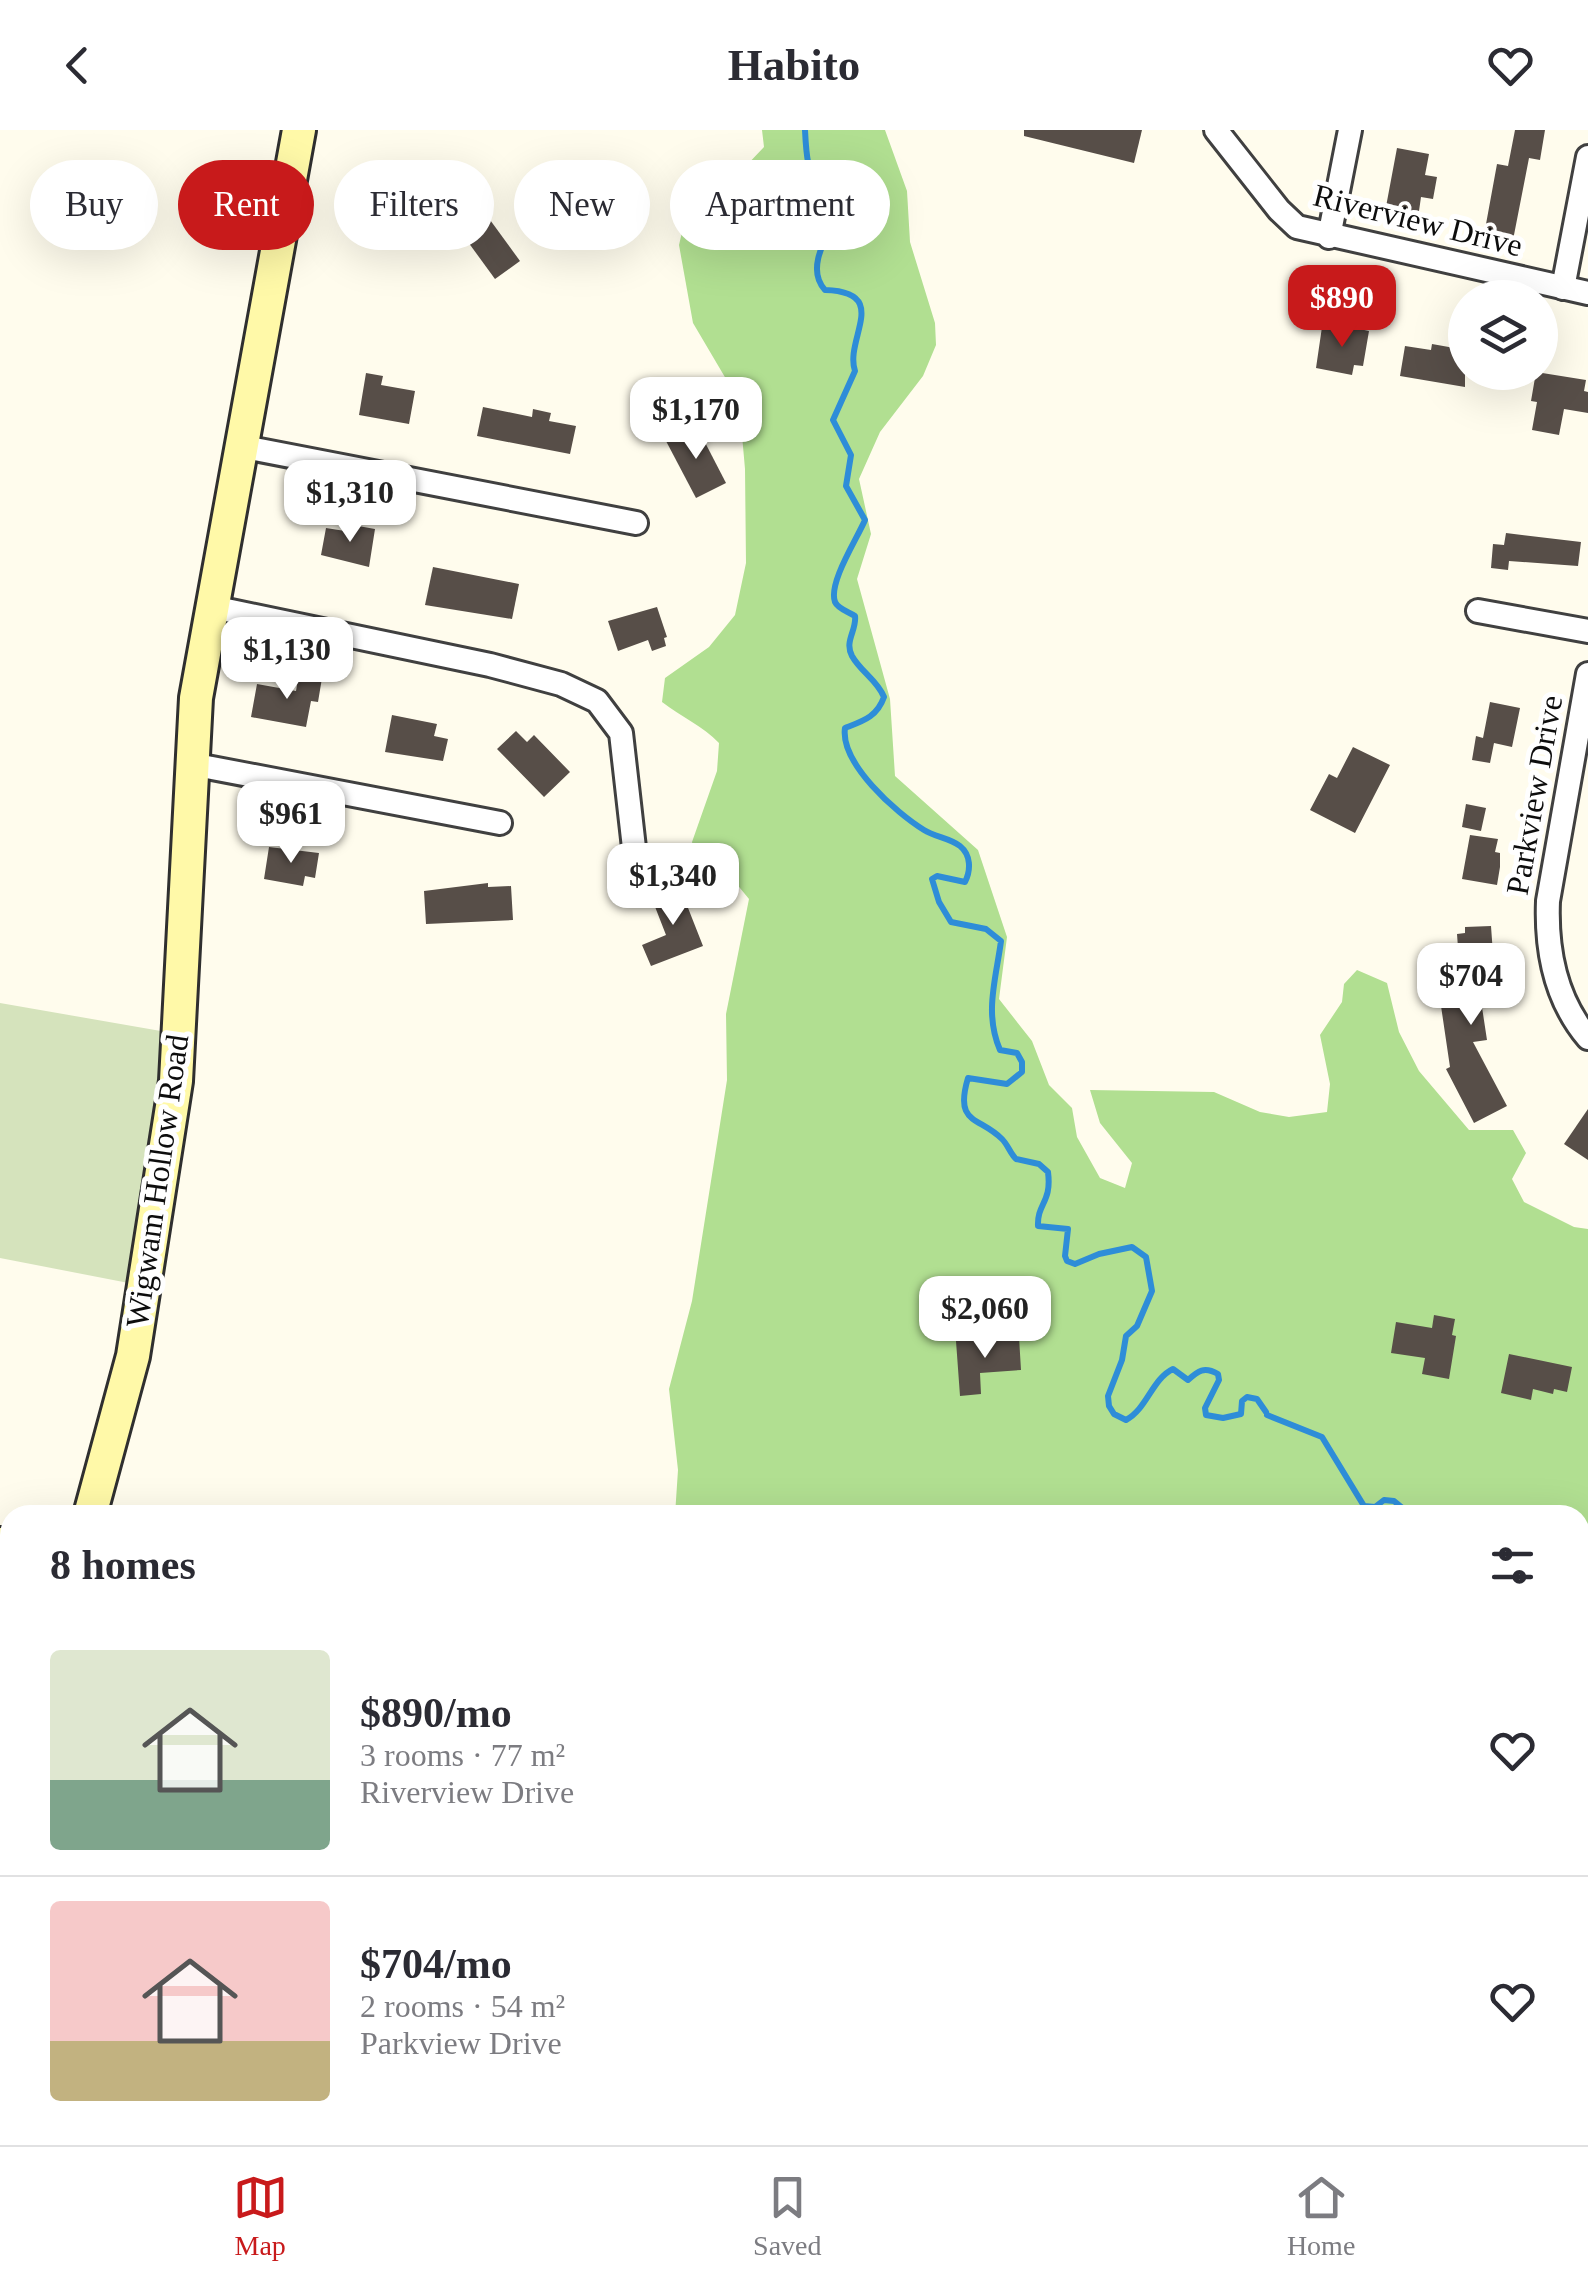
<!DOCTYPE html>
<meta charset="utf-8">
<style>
:root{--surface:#fff;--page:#f2f2f3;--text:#2b2b33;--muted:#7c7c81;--line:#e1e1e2;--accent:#c81a1b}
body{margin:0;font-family:"Times New Roman",serif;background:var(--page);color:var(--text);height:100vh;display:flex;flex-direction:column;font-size:38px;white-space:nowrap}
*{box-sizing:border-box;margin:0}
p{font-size:32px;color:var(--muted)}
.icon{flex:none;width:55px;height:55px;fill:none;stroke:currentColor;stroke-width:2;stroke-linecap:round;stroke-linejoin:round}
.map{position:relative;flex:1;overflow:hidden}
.panel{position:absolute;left:0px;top:1375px;width:1590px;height:640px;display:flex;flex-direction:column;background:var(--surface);border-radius:30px 30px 0 0;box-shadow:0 10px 40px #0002}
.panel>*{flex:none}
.hud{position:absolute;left:30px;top:30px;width:1000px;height:90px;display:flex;gap:20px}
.fabs{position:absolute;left:1448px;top:150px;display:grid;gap:20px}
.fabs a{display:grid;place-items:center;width:110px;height:110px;border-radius:50%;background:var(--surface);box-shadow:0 10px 40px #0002;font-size:50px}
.price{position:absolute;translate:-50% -85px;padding:0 22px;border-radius:20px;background:#fff;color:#222;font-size:32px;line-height:65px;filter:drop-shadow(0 2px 5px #0008)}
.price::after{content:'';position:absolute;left:50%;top:60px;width:30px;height:22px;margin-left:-15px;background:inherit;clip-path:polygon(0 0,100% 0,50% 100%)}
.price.current{background:var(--accent);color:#fff}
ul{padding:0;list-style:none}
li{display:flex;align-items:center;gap:30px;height:250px;padding:0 50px}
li+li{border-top:2px solid var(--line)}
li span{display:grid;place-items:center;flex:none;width:280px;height:200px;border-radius:10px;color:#555}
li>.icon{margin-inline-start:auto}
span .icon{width:120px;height:120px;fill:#fffc;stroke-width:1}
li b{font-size:42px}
h2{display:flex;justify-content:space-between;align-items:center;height:120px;padding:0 50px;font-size:42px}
.chip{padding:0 35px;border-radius:45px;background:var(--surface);box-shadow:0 10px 40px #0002;font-size:35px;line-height:90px}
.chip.current{background:var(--accent);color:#fff}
header{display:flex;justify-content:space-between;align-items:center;height:130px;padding:0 50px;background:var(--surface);font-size:45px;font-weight:600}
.dock{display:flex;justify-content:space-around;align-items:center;height:140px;border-top:2px solid var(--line);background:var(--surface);font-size:28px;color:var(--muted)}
.dock a{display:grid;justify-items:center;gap:5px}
.dock .current{color:var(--accent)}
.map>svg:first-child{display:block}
</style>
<header><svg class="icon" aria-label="back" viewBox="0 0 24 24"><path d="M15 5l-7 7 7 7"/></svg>Habito<svg class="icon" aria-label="heart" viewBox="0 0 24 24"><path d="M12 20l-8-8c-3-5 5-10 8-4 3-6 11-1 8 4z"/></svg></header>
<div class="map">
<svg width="1588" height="2015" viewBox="0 0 1588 2015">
<rect width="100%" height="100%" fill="#fffced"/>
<!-- forest -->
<g fill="#b1df91">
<path d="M762,0H885L907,61L910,112L935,193L936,215L923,246L880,302L859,349L871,404L857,449L890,569L895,646L978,720L1007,807L999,869L1032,911L1049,955L1072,978L1077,1007L1100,1048L1125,1058L1132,1033L1100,993L1090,960L1214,962L1260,982L1289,987L1327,982L1330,954L1320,905L1342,872L1344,854L1357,840L1387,853L1399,902L1419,941L1469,1000H1513L1526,1023L1512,1049L1524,1072L1574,1097L1588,1099V1623L1580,1654V1385H675L678,1340L669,1259L692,1171L727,950L726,884L749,769L726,741L697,731L692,712L717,641L719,613C703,596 681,587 662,572L665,548L709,517L735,485L746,433L745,339L739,271L693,193L679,115L686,85L724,59L764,17Z"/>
<path d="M489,2005H715L714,2015H489Z"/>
</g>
<!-- cemetery -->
<path fill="#d5e3bc" d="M0,873L178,904L144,1156L0,1128Z"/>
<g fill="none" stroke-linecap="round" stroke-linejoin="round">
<!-- stream -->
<g stroke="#2e8dd8" stroke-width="6">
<path d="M805,0C806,21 807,46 822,64C826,69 836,71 841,76C832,100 803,136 825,160C892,162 844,209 855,241L833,290L851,325L846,356L865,390C857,409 828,453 835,472C838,479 849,482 855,486C857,500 844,511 852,526C861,542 877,550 884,567C877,587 863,591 845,598C840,633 896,683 924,700C935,707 950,708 960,716C971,725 971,740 965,752L937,746L932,749L939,772L951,792L986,799L1001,811C996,849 984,883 1000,920L1017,923L1022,932V942L1007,954L968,948C954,995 979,986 1002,1009C1008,1015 1010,1023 1016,1029L1039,1034L1048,1042C1052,1073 1037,1073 1038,1096L1068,1099L1065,1126L1067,1131L1075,1134L1099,1124L1132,1117L1146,1127L1152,1161L1137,1196L1126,1206L1122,1230L1108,1266L1109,1276L1114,1284L1126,1290C1147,1279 1152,1249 1173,1239L1188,1250C1198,1241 1204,1236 1218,1244L1219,1250L1205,1278L1206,1285L1223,1288L1241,1284L1242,1271L1247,1267L1257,1269L1266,1282"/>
<path d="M1267,1285L1322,1307L1364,1376L1375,1377L1384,1370L1394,1371L1411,1385"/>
</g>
</g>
<!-- building -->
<g fill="#574e48">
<path d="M1024,0H1142L1134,33L1024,6Z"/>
<path d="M1515,0H1545L1540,30L1529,28L1513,110L1484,105L1497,34L1508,36Z"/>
<path d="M1397,18L1429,24L1425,45L1437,47L1433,69L1421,67L1418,88L1385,82Z"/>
<path d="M485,83L520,131L495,149L460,101Z"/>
<path d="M1345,196L1369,201L1363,236L1354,235L1352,245L1316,238L1322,197L1345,201Z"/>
<path d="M1432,214L1460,219L1459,225L1465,226V257L1400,246L1405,216L1431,220Z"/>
<path d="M1536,242L1586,250L1584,261L1588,262V283L1564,279L1559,305L1532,300L1537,272L1531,271Z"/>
<path d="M366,243L383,246L381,255L415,261L409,294L359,285Z"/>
<path d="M483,277L532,287L533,279L551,283L549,291L576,296L570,324L477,306Z"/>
<path d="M696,295L726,353L696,368L666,311Z"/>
<path d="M347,394L375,399L369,437L321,425L326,398L345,401Z"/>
<path d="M1506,403L1581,412L1578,436L1509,431L1508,440L1491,438L1493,414L1504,415Z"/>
<path d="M433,437L519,454L512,489L425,475Z"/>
<path d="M657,477L667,507L664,508L666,516L652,521L648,510L618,521L608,491Z"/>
<path d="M299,543L322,548L318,572L311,571L306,597L251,587L257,554L296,561Z"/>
<path d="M1490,572L1520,578L1512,617L1494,613L1490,633L1472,630L1476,606L1483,608Z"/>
<path d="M392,585L437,594L434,606L448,609L443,631L385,622Z"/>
<path d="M516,601L527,612L534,605L570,642L544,667L497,619Z"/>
<path d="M1353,617L1390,635L1355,703L1310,680L1329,644L1337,648Z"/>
<path d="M1466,674L1486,678L1481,701L1462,697Z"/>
<path d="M1470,705L1498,709L1495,722L1500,723V737L1497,755L1462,749Z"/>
<path d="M269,717L319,723L315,748L305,746L303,756L264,749Z"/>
<path d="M488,753V757L511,756L513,790L426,794L424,761Z"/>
<path d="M679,755L703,816L651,836L642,815L666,805L652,769L653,765Z"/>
<path d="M1491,796L1493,824L1486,825L1488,850L1478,851L1487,910L1473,912L1507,976L1474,993L1446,939L1450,937L1441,876L1462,873L1457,804L1465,803V797Z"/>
<path d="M1588,979V1030L1564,1014Z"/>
<path d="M1434,1185L1455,1189L1452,1205L1456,1206L1449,1249L1422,1244L1425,1228L1391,1223L1396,1192L1432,1198Z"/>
<path d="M1019,1207L1021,1240L980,1243L981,1264L960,1266L956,1211Z"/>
<path d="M1509,1224L1572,1237L1567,1262L1554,1259L1553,1264L1533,1259L1531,1270L1501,1263Z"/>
</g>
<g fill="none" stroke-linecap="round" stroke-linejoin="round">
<!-- lane casing -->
<g stroke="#404040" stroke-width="16">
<g id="lane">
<path d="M0,1580L10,1582"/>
<path d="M0,1791L10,1793"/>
<path d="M1580,1965L1588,1967"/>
<path d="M5,2001L10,2003"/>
<path d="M22,2005L69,2015"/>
<path d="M1414,2015L1416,2005"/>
<path d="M1474,2015L1476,2005"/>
</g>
</g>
<!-- street casing -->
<g stroke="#404040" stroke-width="28">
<g id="street">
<path d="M1216,0L1279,80L1297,97L1588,163"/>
<path d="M1329,107L1350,0"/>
<path d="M1563,158L1588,27"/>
<path d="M239,316L636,393"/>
<path d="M212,477L490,535L561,554L597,571L621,603L639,762"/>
<path d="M1478,481L1588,501"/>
<path d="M1588,544L1548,771C1546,821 1555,869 1588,908"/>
<path d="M191,634L500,693"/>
<path d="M10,1928L3,1962L10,1963"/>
<path d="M244,2005L298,2015"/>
<path d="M429,2015L431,2005"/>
</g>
</g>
<!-- secondary casing -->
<g stroke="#2f2f2f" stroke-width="38">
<g id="secondary">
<path d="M90,1385L133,1226L176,951L196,568L299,0"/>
<path d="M0,1414L10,1416"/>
<path d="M0,1690L10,1656"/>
<path d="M1580,1731L1588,1732"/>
</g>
</g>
<!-- lane -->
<use href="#lane" stroke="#fff" stroke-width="11"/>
<!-- street -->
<use href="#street" stroke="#fff" stroke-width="22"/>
<!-- secondary -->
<use href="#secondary" stroke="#fff9a8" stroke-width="32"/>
</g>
<g text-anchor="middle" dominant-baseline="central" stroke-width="10" stroke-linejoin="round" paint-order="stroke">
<!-- street labels -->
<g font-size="32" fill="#0d0d0d" stroke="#fff">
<text transform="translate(1418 90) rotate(14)">Riverview Drive</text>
<text transform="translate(1534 665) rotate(-80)">Parkview Drive</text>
<text transform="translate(157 1051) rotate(-82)">Wigwam Hollow Road</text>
</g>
</g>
</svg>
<div class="fabs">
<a><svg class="icon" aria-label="layers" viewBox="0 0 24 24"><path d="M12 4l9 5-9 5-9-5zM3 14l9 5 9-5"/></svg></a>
</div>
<b class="price current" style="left:1342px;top:220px">$890</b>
<b class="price" style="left:696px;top:332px">$1,170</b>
<b class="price" style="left:350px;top:415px">$1,310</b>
<b class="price" style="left:287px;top:572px">$1,130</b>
<b class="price" style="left:291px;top:736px">$961</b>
<b class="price" style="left:673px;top:798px">$1,340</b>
<b class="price" style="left:1471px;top:898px">$704</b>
<b class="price" style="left:985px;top:1231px">$2,060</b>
<div class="hud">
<a class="chip">Buy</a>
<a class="chip current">Rent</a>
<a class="chip">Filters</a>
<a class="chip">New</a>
<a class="chip">Apartment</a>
</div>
<section class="panel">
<h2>8 homes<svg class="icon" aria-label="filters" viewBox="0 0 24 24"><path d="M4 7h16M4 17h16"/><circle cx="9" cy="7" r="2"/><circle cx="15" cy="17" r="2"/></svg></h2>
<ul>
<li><span style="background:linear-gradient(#dfe7d0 65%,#7fa58c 0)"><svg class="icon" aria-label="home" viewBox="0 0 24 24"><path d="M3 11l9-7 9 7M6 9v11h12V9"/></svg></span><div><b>$890/mo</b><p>3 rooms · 77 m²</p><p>Riverview Drive</p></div><svg class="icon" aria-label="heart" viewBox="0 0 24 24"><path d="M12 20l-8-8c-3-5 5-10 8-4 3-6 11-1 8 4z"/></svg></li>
<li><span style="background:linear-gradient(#f6c9c9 70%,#c2b280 0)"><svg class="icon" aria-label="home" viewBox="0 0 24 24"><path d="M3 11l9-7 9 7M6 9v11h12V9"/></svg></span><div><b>$704/mo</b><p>2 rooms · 54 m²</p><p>Parkview Drive</p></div><svg class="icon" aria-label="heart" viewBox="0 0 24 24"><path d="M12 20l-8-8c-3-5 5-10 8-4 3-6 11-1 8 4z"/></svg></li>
</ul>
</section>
</div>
<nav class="dock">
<a class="current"><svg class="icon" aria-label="map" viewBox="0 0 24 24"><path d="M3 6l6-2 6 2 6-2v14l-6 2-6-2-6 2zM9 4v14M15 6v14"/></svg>Map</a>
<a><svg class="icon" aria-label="saved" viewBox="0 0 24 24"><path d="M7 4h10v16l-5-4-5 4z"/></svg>Saved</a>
<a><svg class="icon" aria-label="home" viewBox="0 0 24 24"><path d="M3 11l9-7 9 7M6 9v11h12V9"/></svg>Home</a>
</nav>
